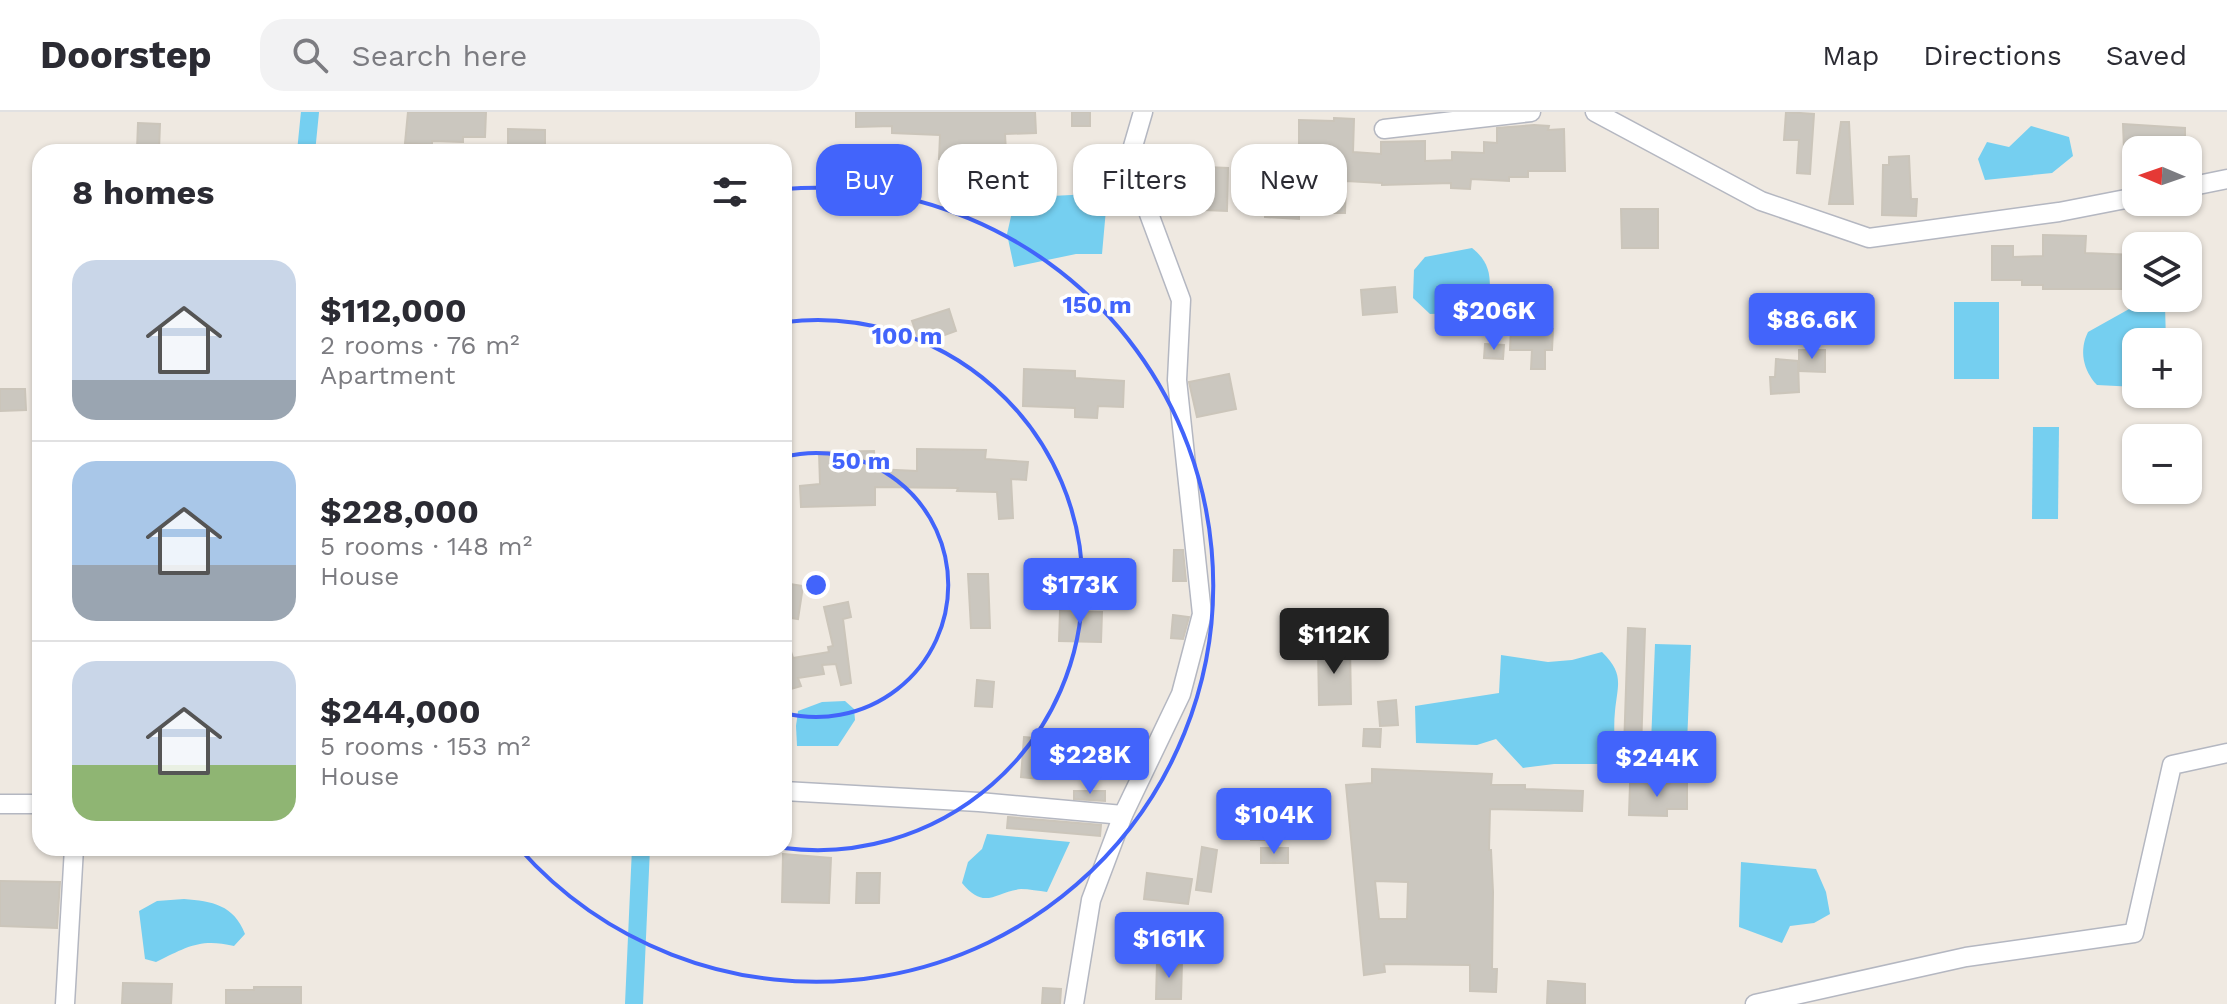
<!DOCTYPE html>
<meta charset="utf-8">
<style>
:root{--surface:#fff;--page:#f2f2f3;--text:#2b2b33;--muted:#7c7c81;--line:#e1e1e2;--accent:#4264fb}
body{margin:0;font-family:"Work Sans",sans-serif;background:var(--page);color:var(--text);height:100vh;display:flex;flex-direction:column;font-size:30px;white-space:nowrap}
*{box-sizing:border-box;margin:0}
p{font-size:26px;color:var(--muted)}
.icon{flex:none;width:44px;height:44px;fill:none;stroke:currentColor;stroke-width:2;stroke-linecap:round;stroke-linejoin:round}
.map{position:relative;flex:1;overflow:hidden}
.sheet{position:absolute;left:32px;top:32px;width:760px;height:712px;display:flex;flex-direction:column;background:var(--surface);border-radius:24px;box-shadow:0 2px 6px #0004}
.sheet>*{flex:none}
.banner{position:absolute;left:816px;top:32px;width:760px;height:72px;display:flex;gap:16px}
.needle{width:52px;rotate:272deg}
.controls{position:absolute;left:2122px;top:24px;display:grid;gap:16px}
.controls a{display:grid;place-items:center;width:80px;height:80px;border-radius:16px;background:var(--surface);box-shadow:0 2px 6px #0004;font-size:40px}
.price{position:absolute;translate:-50% -68px;padding:0 18px;border-radius:8px;background:var(--accent);color:#fff;font-size:26px;line-height:52px;filter:drop-shadow(0 2px 4px #0008)}
.price::after{content:'';position:absolute;left:50%;top:48px;width:24px;height:18px;margin-left:-12px;background:inherit;clip-path:polygon(0 0,100% 0,50% 100%)}
.price.active{background:#222;color:#fff}
ul{padding:0;list-style:none}
li{display:flex;align-items:center;gap:24px;height:200px;padding:0 40px}
li+li{border-top:2px solid var(--line)}
li span{display:grid;place-items:center;flex:none;width:224px;height:160px;border-radius:24px;color:#555}
li>.icon{margin-inline-start:auto}
span .icon{width:96px;height:96px;fill:#fffc;stroke-width:1}
li b{font-size:34px}
h2{display:flex;justify-content:space-between;align-items:center;height:96px;padding:0 40px;font-size:34px}
.tag{padding:0 28px;border-radius:24px;background:var(--surface);box-shadow:0 2px 6px #0004;font-size:28px;line-height:72px}
.tag.active{background:var(--accent);color:#fff}
header{display:flex;align-items:center;gap:48px;box-sizing:border-box;height:112px;padding:0 40px;background:var(--surface);border-bottom:2px solid var(--line)}
header strong{font-size:38px}
nav{display:flex;gap:44px;margin-inline-start:auto;font-size:28px}
.search{width:560px;height:72px;background:var(--page);display:flex;align-items:center;gap:20px;box-sizing:border-box;padding:0 28px;border-radius:24px;color:var(--muted);font-size:30px}
.map>svg:first-child{display:block}
</style>
<header>
<strong>Doorstep</strong>
<div class="search"><svg class="icon" aria-label="search" viewBox="0 0 24 24"><circle cx="10" cy="10" r="6"/><path d="M15 15l6 6"/></svg>Search here</div>
<nav><a>Map</a><a>Directions</a><a>Saved</a></nav>
</header>
<div class="map">
<svg width="2227" height="892" viewBox="0 0 2227 892">
<rect width="100%" height="100%" fill="#efe9e1"/>
<!-- water -->
<g fill="#75cff0">
<path d="M2031,14L2069,25L2073,44L2052,61L1985,68L1978,47L1987,30L2009,35Z"/>
<path d="M1090,82L1107,86L1102,142H1076L1014,155L1007,122L1014,91L1052,84Z"/>
<path d="M1472,136C1491,151 1491,166 1489,189L1462,201L1430,202L1413,186L1414,158L1425,145Z"/>
<path d="M2147,187L2165,193L2166,230H2136V275L2097,273C2083,258 2079,238 2088,220Z"/>
<rect x="1954" y="190" width="45" height="77"/>
<path d="M2033,315H2059L2058,407H2032Z"/>
<path d="M1655,532L1691,533L1687,632L1651,631Z"/>
<path d="M1602,540C1624,562 1618,571 1615,599C1613,617 1616,634 1613,652H1554L1523,656L1496,627L1477,633L1416,631L1415,594L1499,581L1501,543L1548,550L1572,548Z"/>
<path d="M845,589L854,597L855,608L838,634H797L796,614L798,599L822,590Z"/>
<path d="M987,722L1070,730L1047,780C1039,779 1029,777 1021,777C994,780 985,799 962,771L968,750L982,737Z"/>
<path d="M1741,750L1816,757L1826,780L1830,802L1814,811L1790,814L1782,831L1739,815Z"/>
<path d="M184,787C212,789 234,793 245,822L234,834C200,826 187,835 156,850L145,847L139,799L157,789Z"/>
</g>
<g fill="none" stroke-linecap="round" stroke-linejoin="round">
<!-- canal -->
<g stroke="#75cff0" stroke-width="18">
<path d="M306,40L310,0"/>
<path d="M634,892L641,736"/>
</g>
</g>
<!-- building -->
<g fill="#cbc7bf" stroke="#cbc5ba" stroke-width="2" fill-rule="evenodd">
<path d="M408,0H486L485,25H463V30L432,29V33L405,31Z"/>
<path d="M856,0H1035L1036,21L1005,22L1006,40H973V47H939L940,23L892,21V14L856,15Z"/>
<rect x="1072" y="0" width="18" height="14"/>
<path d="M1786,0L1814,2L1810,62L1797,61L1799,28H1784Z"/>
<path d="M1334,6L1354,7L1353,40L1381,42V30L1425,29V49L1452,48V40L1484,41V30L1497,31V16L1534,13L1549,14L1548,18L1564,17L1565,59H1528V65H1509V69L1471,67L1470,77L1451,76V71L1382,73V71L1346,69L1345,101H1330V97H1299V107L1265,105L1266,59L1300,62V66H1329L1330,33H1299V8L1334,9Z"/>
<path d="M1841,10H1849L1853,92H1829Z"/>
<path d="M138,11L160,12L159,38H137Z"/>
<path d="M2123,12L2185,16V38H2124Z"/>
<path d="M508,17L545,18V40H508Z"/>
<path d="M1909,44L1911,87H1917L1916,104L1882,103L1883,53H1889V45Z"/>
<path d="M1205,55L1228,56L1227,99L1204,98Z"/>
<path d="M1621,97H1658V136H1622Z"/>
<path d="M2043,123L2086,124L2085,141L2136,143V177H2043V173H2022V168H1992V134H2013V145L2043,144Z"/>
<path d="M1395,175L1397,200L1363,203L1361,178Z"/>
<path d="M949,197L956,219L920,232L912,209Z"/>
<path d="M1511,215L1553,217L1552,238H1545V257H1531L1532,238H1510Z"/>
<path d="M1485,232L1504,233L1503,247L1484,246Z"/>
<path d="M1799,238H1825V260L1799,259Z"/>
<path d="M1776,247L1798,249L1799,280L1771,282L1770,265H1775Z"/>
<path d="M1024,257L1075,259V266L1124,269L1123,295L1098,294L1097,306L1075,305V296L1023,294Z"/>
<path d="M1229,262L1236,297L1197,305L1189,270Z"/>
<path d="M0,277H25L26,298L0,299Z"/>
<path d="M917,337L986,338L985,347L1028,350L1026,368L1011,367L1013,406L999,407L997,380L957,379L958,376L875,375V393L801,395L800,374L820,372L819,340L874,339L875,357L917,359Z"/>
<path d="M1174,438H1183L1186,469H1173Z"/>
<path d="M968,462H988L990,516H971Z"/>
<path d="M784,471L803,474L798,507L784,505Z"/>
<path d="M848,490L851,505L843,507L851,571L841,573L836,552L822,553L824,562L798,566L801,574L784,579V530H788L793,546L829,540L828,535L833,534L824,495Z"/>
<path d="M1060,499L1102,500L1101,530L1059,529Z"/>
<path d="M1173,503L1189,505L1183,527L1171,526Z"/>
<path d="M1628,516L1645,517L1640,668L1623,667Z"/>
<path d="M1350,534L1351,592L1319,593L1318,535Z"/>
<path d="M977,568L994,570L992,595L975,594Z"/>
<path d="M1396,588L1398,613L1380,614L1378,590Z"/>
<path d="M1364,617H1381L1380,635L1363,634Z"/>
<path d="M1024,625L1043,627L1039,667L1021,665Z"/>
<path d="M1372,657L1492,662L1491,673H1525V677L1583,679L1582,699L1490,697L1489,738H1491L1493,780L1492,857H1497L1496,880L1470,879V853L1384,852L1385,860L1364,863L1346,673L1372,671ZM1375,769L1408,770L1407,807H1379Z"/>
<path d="M1670,670H1687V697H1667V704L1629,703L1630,672H1670Z"/>
<path d="M1074,679H1105V689L1074,687Z"/>
<path d="M1008,705L1101,713L1100,724L1007,716Z"/>
<rect x="1251" y="705" width="15" height="23"/>
<path d="M1202,735L1217,738L1211,780L1196,778Z"/>
<rect x="1261" y="736" width="27" height="15"/>
<path d="M783,742L831,746L829,791L782,790Z"/>
<path d="M857,761H880L879,791H856Z"/>
<path d="M1147,761L1192,767L1188,792L1144,787Z"/>
<path d="M0,769L60,770L57,816L0,814Z"/>
<path d="M1144,828H1167V846H1143Z"/>
<path d="M1157,850H1182L1181,887H1156Z"/>
<path d="M1548,869L1585,872V892H1547Z"/>
<path d="M123,871L172,872L171,892H122Z"/>
<path d="M254,875H301V892H226V878H254Z"/>
<path d="M1043,876L1061,877L1060,892H1042Z"/>
</g>
<g fill="none" stroke-linecap="round" stroke-linejoin="round">
<!-- street casing -->
<g stroke="#b4b7c1" stroke-width="21">
<g id="street">
<path d="M1595,0L1761,89L1869,126L2059,100L2136,85"/>
<path d="M1384,17L1531,0"/>
<path d="M2188,75L2227,67"/>
<path d="M784,679L979,690L1123,703"/>
<path d="M0,692H40"/>
<path d="M65,892L74,736"/>
<path d="M1074,892L1091,788L1123,703L1181,582L1202,502L1177,268L1181,188L1129,48L1143,0"/>
<path d="M1755,892L1966,845L2134,821L2172,653L2227,641"/>
</g>
</g>
<!-- street -->
<use href="#street" stroke="#fff" stroke-width="18"/>
</g>
<!-- distance rings -->
<g fill="none" stroke="#4264fb" stroke-width="4">
<path d="M784 345A132 132 0 1 1 784 601"/>
<path d="M786 210A265 265 0 1 1 784 736"/>
<path d="M785 77A397 397 0 1 1 519 736"/>
</g>
<circle cx="816" cy="473" r="12" fill="#4264fb" stroke="#fff" stroke-width="4"/>
<g font-size="24" text-anchor="middle" font-weight="bold" fill="#4264fb" stroke="#fff" stroke-width="7" stroke-linejoin="round" paint-order="stroke">
<text x="1097" y="201">150 m</text>
<text x="907" y="232">100 m</text>
<text x="861" y="357">50 m</text>
</g>
</svg>
<div class="controls">
<a><svg class="needle" viewBox="-14 -14 28 28"><path d="M0-13l5 13h-10z" fill="#e53935"/><path d="M0 13l5-13h-10z" fill="#7c7c81"/></svg></a>
<a><svg class="icon" aria-label="layers" viewBox="0 0 24 24"><path d="M12 4l9 5-9 5-9-5zM3 14l9 5 9-5"/></svg></a>
<a>+</a>
<a>−</a>
</div>
<b class="price" style="left:1494px;top:240px">$206K</b>
<b class="price" style="left:1812px;top:249px">$86.6K</b>
<b class="price" style="left:1080px;top:514px">$173K</b>
<b class="price active" style="left:1334px;top:564px">$112K</b>
<b class="price" style="left:1090px;top:684px">$228K</b>
<b class="price" style="left:1657px;top:687px">$244K</b>
<b class="price" style="left:1274px;top:744px">$104K</b>
<b class="price" style="left:1169px;top:868px">$161K</b>
<div class="banner">
<a class="tag active">Buy</a>
<a class="tag">Rent</a>
<a class="tag">Filters</a>
<a class="tag">New</a>
</div>
<section class="sheet">
<h2>8 homes<svg class="icon" aria-label="filters" viewBox="0 0 24 24"><path d="M4 7h16M4 17h16"/><circle cx="9" cy="7" r="2"/><circle cx="15" cy="17" r="2"/></svg></h2>
<ul>
<li><span style="background:linear-gradient(#c9d6e8 75%,#9aa5b1 0)"><svg class="icon" aria-label="home" viewBox="0 0 24 24"><path d="M3 11l9-7 9 7M6 9v11h12V9"/></svg></span><div><b>$112,000</b><p>2 rooms · 76 m²</p><p>Apartment</p></div></li>
<li><span style="background:linear-gradient(#a9c7e8 65%,#9aa5b1 0)"><svg class="icon" aria-label="home" viewBox="0 0 24 24"><path d="M3 11l9-7 9 7M6 9v11h12V9"/></svg></span><div><b>$228,000</b><p>5 rooms · 148 m²</p><p>House</p></div></li>
<li><span style="background:linear-gradient(#c9d6e8 65%,#8fb573 0)"><svg class="icon" aria-label="home" viewBox="0 0 24 24"><path d="M3 11l9-7 9 7M6 9v11h12V9"/></svg></span><div><b>$244,000</b><p>5 rooms · 153 m²</p><p>House</p></div></li>
</ul>
</section>
</div>
